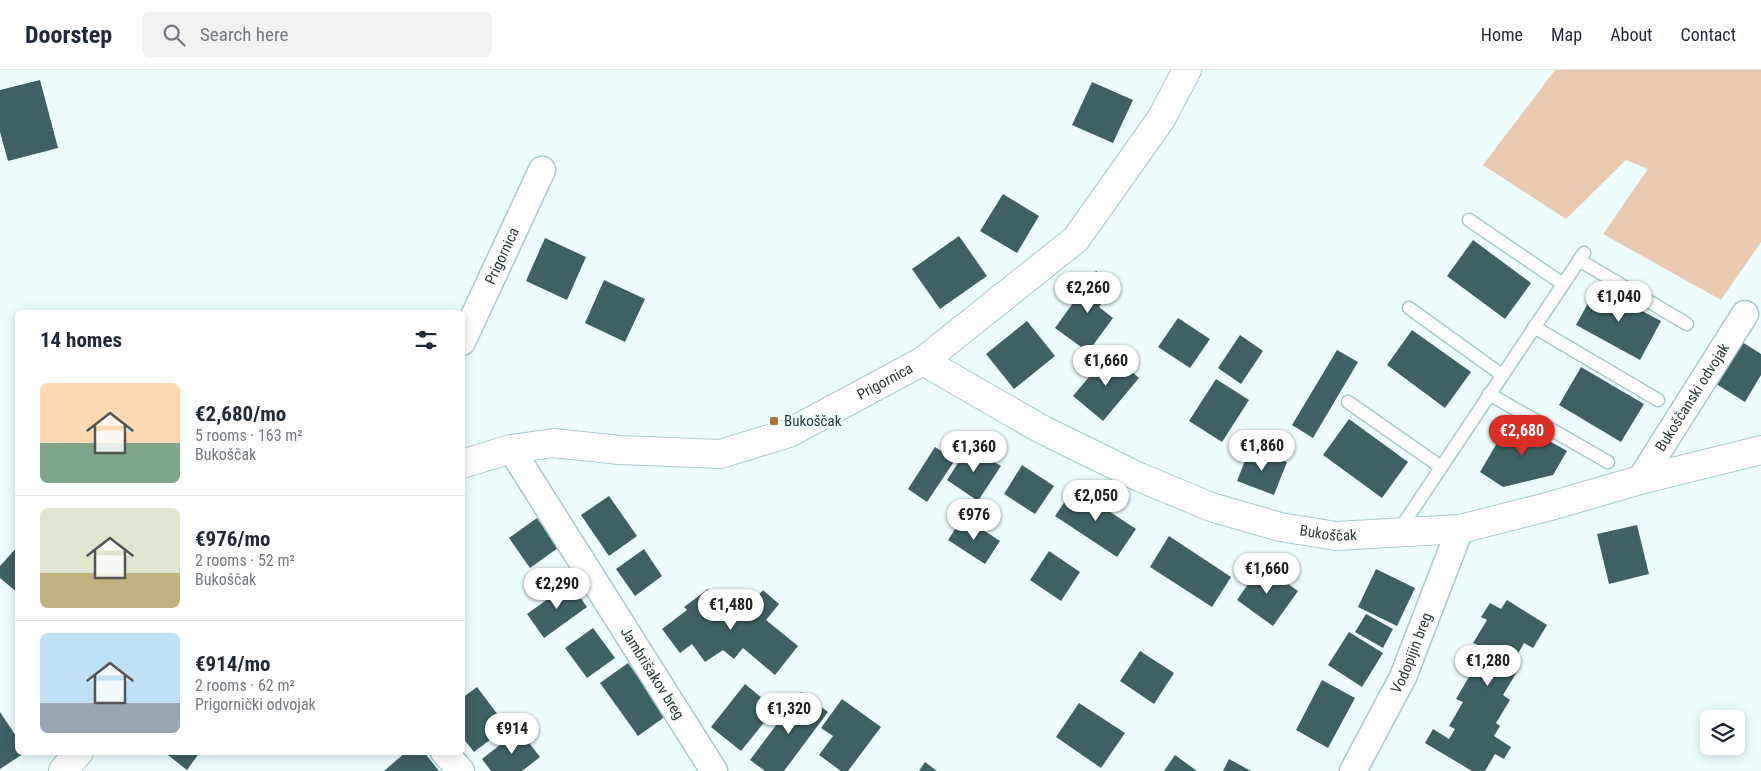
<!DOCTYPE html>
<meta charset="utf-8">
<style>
:root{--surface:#fff;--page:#f2f2f3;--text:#1f2937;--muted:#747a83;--line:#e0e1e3;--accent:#d93025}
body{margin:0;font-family:"Roboto Condensed",sans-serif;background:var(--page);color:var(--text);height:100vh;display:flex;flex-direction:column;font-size:19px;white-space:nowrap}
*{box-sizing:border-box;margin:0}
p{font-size:16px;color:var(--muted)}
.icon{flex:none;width:28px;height:28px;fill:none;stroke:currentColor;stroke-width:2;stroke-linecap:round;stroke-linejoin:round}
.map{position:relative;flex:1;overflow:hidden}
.side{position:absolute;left:15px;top:240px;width:450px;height:445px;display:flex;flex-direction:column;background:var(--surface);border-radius:8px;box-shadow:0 2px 12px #0003}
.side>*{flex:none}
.tools{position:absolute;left:1700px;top:640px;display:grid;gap:10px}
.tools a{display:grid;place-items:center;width:45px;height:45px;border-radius:8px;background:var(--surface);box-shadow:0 2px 12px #0003;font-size:25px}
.price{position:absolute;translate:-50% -42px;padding:0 11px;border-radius:18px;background:#fff;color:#222;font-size:16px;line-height:32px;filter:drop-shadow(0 1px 2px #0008)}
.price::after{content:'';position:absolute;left:50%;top:30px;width:15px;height:11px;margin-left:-8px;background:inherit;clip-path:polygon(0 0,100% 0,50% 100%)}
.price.current{background:var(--accent);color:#fff}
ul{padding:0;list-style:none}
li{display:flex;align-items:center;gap:15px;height:125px;padding:0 25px}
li+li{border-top:1px solid var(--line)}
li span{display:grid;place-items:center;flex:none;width:140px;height:100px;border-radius:8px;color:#555}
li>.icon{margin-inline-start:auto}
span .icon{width:60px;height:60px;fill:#fffc;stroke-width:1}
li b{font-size:21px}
h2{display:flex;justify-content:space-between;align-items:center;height:60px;padding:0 25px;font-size:21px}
header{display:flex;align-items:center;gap:30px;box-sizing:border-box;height:70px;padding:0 25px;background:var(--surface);border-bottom:1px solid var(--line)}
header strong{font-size:24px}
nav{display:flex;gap:28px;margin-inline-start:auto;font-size:18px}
.search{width:350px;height:45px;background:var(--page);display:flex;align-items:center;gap:12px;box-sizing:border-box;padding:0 18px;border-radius:8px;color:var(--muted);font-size:19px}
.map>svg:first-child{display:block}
</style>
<header>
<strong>Doorstep</strong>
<div class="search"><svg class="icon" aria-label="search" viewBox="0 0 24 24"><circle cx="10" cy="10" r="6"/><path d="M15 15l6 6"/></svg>Search here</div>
<nav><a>Home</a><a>Map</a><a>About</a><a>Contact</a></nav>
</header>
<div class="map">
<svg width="1761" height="701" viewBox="0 0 1761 701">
<rect width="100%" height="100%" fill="#eefdfe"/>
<!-- green -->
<path fill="#e9c9b0" d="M1555,0H1761V172L1721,230L1603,164L1648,99L1626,90L1566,149L1483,95Z"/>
<!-- building -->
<g fill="#3f6163">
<path d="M40,10L58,78L8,91L0,62V20Z"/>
<path d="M1092,12L1133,30L1113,73L1072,55Z"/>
<path d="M1003,124L1039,146L1017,183L980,161Z"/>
<path d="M959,166L987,206L940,239L912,199Z"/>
<path d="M545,168L586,187L567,230L526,211Z"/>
<path d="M1473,170L1531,213L1505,249L1447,206Z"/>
<path d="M1096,201L1115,214L1099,237L1113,248L1088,282L1055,258Z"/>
<path d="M604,210L645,229L625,272L585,253Z"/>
<path d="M1597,217L1661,251L1640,290L1576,255Z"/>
<path d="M1178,248L1210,269L1190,298L1158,277Z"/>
<path d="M1027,251L1055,286L1014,319L986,284Z"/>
<path d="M1412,260L1471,302L1445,338L1387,295Z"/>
<path d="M1240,265L1263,281L1241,314L1218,298Z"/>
<path d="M1739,270L1761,284V305L1745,332L1713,312Z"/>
<path d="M1337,280L1358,292L1313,368L1292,355Z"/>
<path d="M1109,283L1139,308L1103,351L1073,326Z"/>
<path d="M1581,297L1644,334L1621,372L1559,335Z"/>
<path d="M1216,309L1249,330L1222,372L1189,351Z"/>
<path d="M1349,349L1408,392L1382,428L1323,385Z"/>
<path d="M1511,349L1567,381L1553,405L1503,417L1480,402Z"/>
<path d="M969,376L1001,396L978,431L947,410Z"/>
<path d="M935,377L955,390L927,432L908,419Z"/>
<path d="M1250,378L1287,392L1274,425L1237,411Z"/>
<path d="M1022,395L1054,416L1035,444L1004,424Z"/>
<path d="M1074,418L1136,459L1117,487L1055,446Z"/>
<path d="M609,426L637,466L609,486L581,445Z"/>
<path d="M963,447L1000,471L985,494L948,470Z"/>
<path d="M537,448L558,478L530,498L509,468Z"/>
<path d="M1637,455L1649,504L1609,514L1597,464Z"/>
<path d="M1169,466L1231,507L1212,537L1150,497Z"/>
<path d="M18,476V523L0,508V496Z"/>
<path d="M644,479L662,506L635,526L616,499Z"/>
<path d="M1049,481L1080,502L1061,531L1030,510Z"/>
<path d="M1261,495L1298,521L1273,556L1237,530Z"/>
<path d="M1376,499L1415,518L1397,556L1358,537Z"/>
<path d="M570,513L587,537L544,568L527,544Z"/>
<path d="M708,519L729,546L733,543L738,550L763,520L779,534L766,550L798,576L775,605L743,578L734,589L723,580L705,592L692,574L680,583L662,559L687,540L684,537Z"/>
<path d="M1507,530L1547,555L1533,578L1524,573L1511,596L1518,600L1503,625L1510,630L1496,653L1500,656L1494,666L1511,677L1504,689L1495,684L1485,701H1472L1425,673L1433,659L1449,669L1455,659L1449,656L1463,632L1456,629L1470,605L1462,601L1478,575L1473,573L1487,550L1481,547L1490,533L1501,539Z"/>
<path d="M1366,544L1393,559L1383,578L1355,562Z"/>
<path d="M593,558L615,588L587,608L565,578Z"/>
<path d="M1349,562L1383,583L1362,617L1328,595Z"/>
<path d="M1140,581L1174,603L1154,634L1120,611Z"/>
<path d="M628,593L666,646L638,666L600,613Z"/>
<path d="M1322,610L1355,628L1328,678L1296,660Z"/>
<path d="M745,614L775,639L741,681L711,657Z"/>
<path d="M477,617L507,657L474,682L462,667V628Z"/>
<path d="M801,622L828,642L784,701H765L750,690Z"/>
<path d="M842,629L881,657L848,701H841L819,685L833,666L821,658Z"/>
<path d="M1079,633L1125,663L1101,698L1056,667Z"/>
<path d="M0,642L18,669V682H26L0,699Z"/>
<path d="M519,660L540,687L522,701H491L482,689Z"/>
<path d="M164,682H200L187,700Z"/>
<path d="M406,682H424L439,701H384Z"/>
<path d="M1175,685L1197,701H1164Z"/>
<path d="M1229,689L1251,701H1223Z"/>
<path d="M925,692L937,701H919Z"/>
</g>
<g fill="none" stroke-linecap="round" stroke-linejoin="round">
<!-- lane casing -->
<g stroke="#a5cacd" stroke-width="15">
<g id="lane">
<path d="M1469,150L1563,214"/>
<path d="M1579,190L1687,254"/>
<path d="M1409,238L1502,305"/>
<path d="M1534,257L1658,330"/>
<path d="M1489,324L1608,392"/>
<path d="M1348,332L1441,397"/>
<path d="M1398,462L1584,183"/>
</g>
</g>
<!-- street casing -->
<g stroke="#a5cacd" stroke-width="29">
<g id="street">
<path id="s1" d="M462,272L542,100"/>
<path id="s2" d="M511,379L714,701"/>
<path id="s3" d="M1640,410L1745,244"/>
<path d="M444,682L461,701"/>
<path id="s4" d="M1353,701L1403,607L1460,459"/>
</g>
</g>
<!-- secondary casing -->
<g stroke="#a5cacd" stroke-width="30">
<g id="secondary">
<path id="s5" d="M923,291L1041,359L1139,407L1211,437L1280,457L1336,466L1460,459L1547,437L1640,410L1761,380"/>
<path id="s6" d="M462,394L511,379L553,373L620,380L720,384L789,363L923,291L1076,169L1161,49L1187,0"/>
<path d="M63,701L79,682"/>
</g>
</g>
<!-- lane -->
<use href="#lane" stroke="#fff" stroke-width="12"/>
<!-- street -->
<use href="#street" stroke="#fff" stroke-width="26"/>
<!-- secondary -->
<use href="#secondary" stroke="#fff" stroke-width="28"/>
</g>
<!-- markers -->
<rect fill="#ae6e36" stroke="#eefdfe" stroke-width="2" x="769" y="346" width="10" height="10" rx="2.5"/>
<g text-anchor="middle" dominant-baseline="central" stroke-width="5" stroke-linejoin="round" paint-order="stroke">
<!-- street labels -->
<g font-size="15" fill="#2b3a3b" stroke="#eefdfe">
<text stroke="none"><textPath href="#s1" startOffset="95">Prigornica</textPath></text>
<text stroke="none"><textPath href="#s6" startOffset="442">Prigornica</textPath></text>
<text stroke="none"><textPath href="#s3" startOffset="98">Bukoščanski odvojak</textPath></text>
<text stroke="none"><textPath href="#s5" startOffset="444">Bukoščak</textPath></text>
<text stroke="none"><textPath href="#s4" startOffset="132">Vodopijin breg</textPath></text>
<text stroke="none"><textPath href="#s2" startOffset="265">Jambrišakov breg</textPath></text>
</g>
<!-- poi labels -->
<g font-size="15" fill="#2b3a3b" stroke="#eefdfe" text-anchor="start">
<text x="784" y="351">Bukoščak</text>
</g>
</g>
</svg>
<div class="tools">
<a><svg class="icon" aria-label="layers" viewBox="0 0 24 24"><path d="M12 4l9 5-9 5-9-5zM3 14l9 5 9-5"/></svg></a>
</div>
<b class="price" style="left:1088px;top:244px">€2,260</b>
<b class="price" style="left:1619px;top:253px">€1,040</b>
<b class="price" style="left:1106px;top:317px">€1,660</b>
<b class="price current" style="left:1522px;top:387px">€2,680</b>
<b class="price" style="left:1262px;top:402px">€1,860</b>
<b class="price" style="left:974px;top:403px">€1,360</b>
<b class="price" style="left:1096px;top:452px">€2,050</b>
<b class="price" style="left:974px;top:471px">€976</b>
<b class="price" style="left:1267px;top:525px">€1,660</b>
<b class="price" style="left:557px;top:540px">€2,290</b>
<b class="price" style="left:731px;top:561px">€1,480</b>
<b class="price" style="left:1488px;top:617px">€1,280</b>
<b class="price" style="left:789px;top:665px">€1,320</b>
<b class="price" style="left:512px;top:685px">€914</b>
<section class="side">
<h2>14 homes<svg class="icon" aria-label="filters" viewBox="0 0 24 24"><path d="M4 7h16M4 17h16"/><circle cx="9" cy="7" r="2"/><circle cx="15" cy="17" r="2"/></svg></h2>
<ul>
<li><span style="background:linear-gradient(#ffd9b3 60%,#7fa58c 0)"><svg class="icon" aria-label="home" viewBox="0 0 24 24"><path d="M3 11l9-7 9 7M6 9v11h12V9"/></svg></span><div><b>€2,680/mo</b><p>5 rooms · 163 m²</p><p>Bukoščak</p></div></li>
<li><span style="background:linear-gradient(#dfe7d0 65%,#c2b280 0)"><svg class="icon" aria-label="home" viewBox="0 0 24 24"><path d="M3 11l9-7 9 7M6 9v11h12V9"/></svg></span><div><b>€976/mo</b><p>2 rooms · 52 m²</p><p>Bukoščak</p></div></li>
<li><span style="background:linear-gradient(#bfe0f5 70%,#9aa5b1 0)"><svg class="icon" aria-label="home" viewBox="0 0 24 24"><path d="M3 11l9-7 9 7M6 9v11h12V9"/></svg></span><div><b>€914/mo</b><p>2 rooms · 62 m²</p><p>Prigornički odvojak</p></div></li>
</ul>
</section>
</div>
